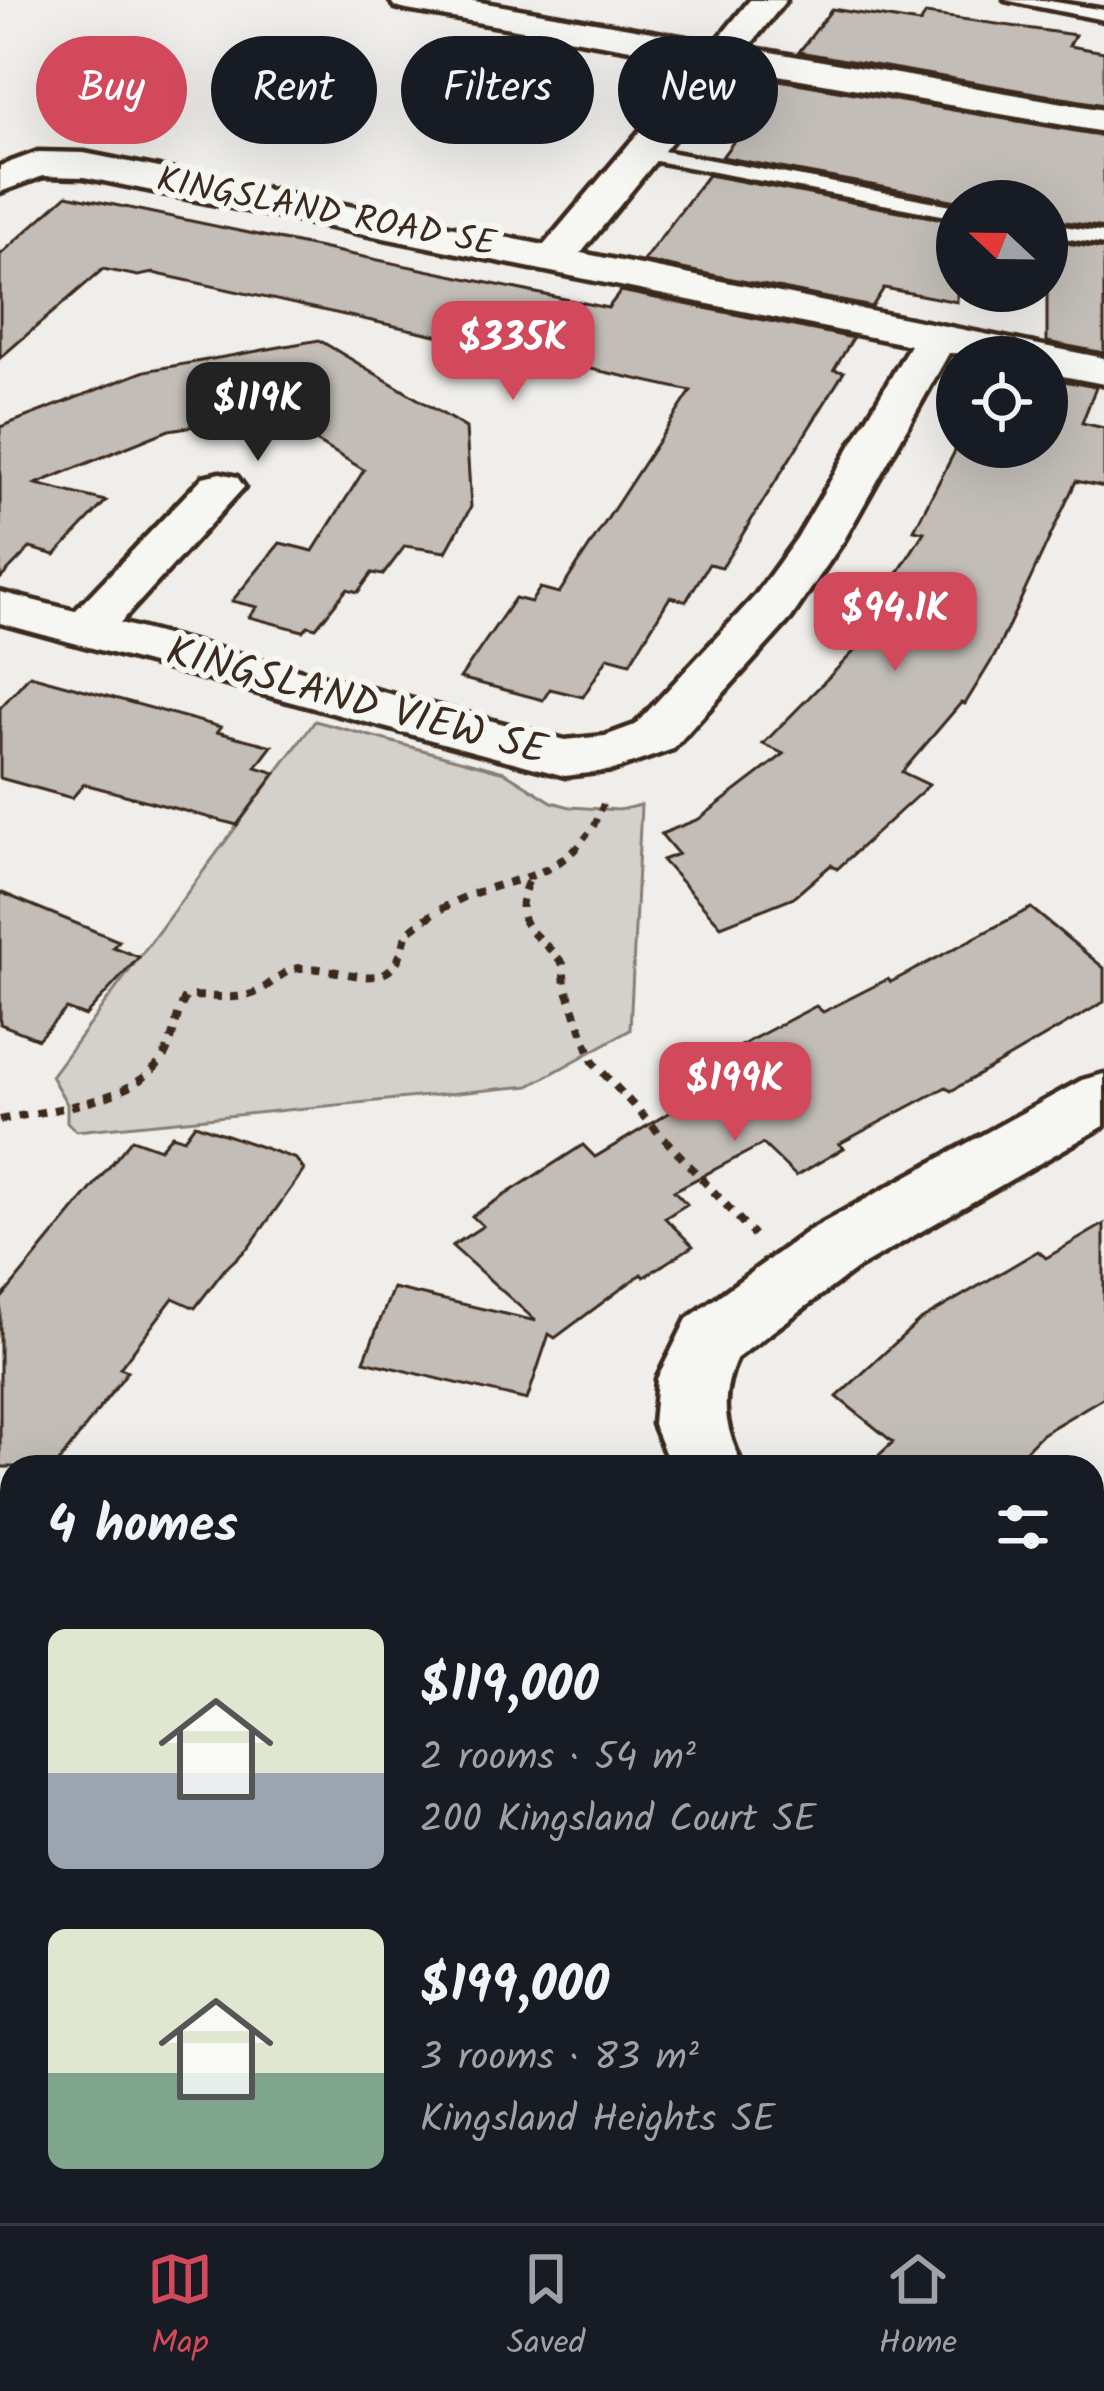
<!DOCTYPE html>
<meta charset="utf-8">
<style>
:root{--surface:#171b24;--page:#20242c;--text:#f1f3f6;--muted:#9ea1a6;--line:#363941;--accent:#d1495b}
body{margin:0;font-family:Kalam,sans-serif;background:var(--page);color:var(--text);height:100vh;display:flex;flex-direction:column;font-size:45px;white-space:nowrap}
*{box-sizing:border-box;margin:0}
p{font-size:39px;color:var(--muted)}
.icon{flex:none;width:66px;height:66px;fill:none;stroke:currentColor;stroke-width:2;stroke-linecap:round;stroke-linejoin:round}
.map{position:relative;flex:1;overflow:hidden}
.sheet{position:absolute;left:0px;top:1455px;width:1104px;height:768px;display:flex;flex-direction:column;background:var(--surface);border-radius:36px 36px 0 0;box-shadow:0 12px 48px #0002}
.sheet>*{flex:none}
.banner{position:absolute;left:36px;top:36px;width:1032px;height:108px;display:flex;gap:24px}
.needle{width:78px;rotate:292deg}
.fabs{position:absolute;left:936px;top:180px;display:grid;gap:24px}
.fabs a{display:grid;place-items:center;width:132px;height:132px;border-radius:50%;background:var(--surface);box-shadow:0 12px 48px #0002;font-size:60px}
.price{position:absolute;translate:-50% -102px;padding:0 27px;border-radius:24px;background:var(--accent);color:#fff;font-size:39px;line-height:78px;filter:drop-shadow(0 3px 6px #0008)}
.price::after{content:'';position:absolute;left:50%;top:72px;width:36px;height:27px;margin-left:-18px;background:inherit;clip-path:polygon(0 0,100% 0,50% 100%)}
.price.selected{background:#222;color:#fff}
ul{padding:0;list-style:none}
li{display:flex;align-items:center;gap:36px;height:300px;padding:0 48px}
li span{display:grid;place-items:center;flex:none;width:336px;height:240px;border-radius:18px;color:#555}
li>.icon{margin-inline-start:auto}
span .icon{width:144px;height:144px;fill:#fffc;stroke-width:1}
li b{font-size:51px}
h2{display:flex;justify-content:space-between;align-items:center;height:144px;padding:0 48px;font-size:51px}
.pill{padding:0 42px;border-radius:54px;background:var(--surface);box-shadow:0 12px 48px #0002;font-size:42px;line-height:108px}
.pill.selected{background:var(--accent);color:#fff}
.dock{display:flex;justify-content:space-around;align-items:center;height:168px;border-top:3px solid var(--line);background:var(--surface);font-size:33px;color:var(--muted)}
.dock a{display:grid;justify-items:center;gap:6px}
.dock .selected{color:var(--accent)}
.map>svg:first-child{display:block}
</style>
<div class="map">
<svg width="1104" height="2223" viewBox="0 0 1104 2223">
<rect width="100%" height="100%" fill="#efeeea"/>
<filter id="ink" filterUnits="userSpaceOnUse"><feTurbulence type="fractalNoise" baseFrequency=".00833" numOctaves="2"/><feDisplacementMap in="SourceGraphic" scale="24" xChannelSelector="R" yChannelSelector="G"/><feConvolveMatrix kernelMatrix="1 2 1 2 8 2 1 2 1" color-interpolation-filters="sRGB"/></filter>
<g filter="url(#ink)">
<!-- green -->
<path fill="#d4d1cc" stroke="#887e75" stroke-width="3" d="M315,721L504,772L552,802L570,807L619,810L641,805L630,1030L529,1086L76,1131L67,1122V1104L51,1076Z"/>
<!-- building -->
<g fill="#c2bdb7" stroke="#3b2a1e" stroke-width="3">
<path d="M832,9L920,23L926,14L1075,35L1069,46L1104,52V105L799,52Z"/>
<path d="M779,80L1104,136V228L1047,219V201H957L722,157Z"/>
<path d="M708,175L957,222V302L884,288L872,307L643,261Z"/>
<path d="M67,195L608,308L621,291L853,338L834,370L844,372L722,567L709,564L686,601L670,597L630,663L608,657L583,697L550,689L543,700L460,678L515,598L531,602L540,588L559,593L691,391L153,273L138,276L103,269L0,358V255Z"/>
<path d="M1047,240L1104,249V353L1047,342Z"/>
<path d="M319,340L466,428L471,507L446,552L405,546L383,575L372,573L358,592L347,589L316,628L308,626L303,631L249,617L257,607L232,601L280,543L313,551L364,470L306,435L242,419L169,430L36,484L106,501L55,555L30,548L0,579V427L145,371Z"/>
<path d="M1047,378L1096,387L1082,423L1104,428V487L1076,481L995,655L965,704L961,703L902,772L929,785L837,869L831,865L794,897L721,926L662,860L678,854L661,834L699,819L784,754L763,744L881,624L868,620L924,532L914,530L957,447H1047Z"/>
<path d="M30,675L221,727L217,732L272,746L256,767L276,773L237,825L84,784L72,798L0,778V708Z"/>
<path d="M0,892L119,941L113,947L139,957L85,1016L66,1009L38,1039L0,1024Z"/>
<path d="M1031,908L1104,968V1002L951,1091L946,1087L839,1144L844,1148L796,1176L763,1144L674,1191L687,1204L665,1218L693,1246L644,1277L641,1274L555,1338L549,1334L527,1400L364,1361L393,1288L536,1321L452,1246L483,1226L472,1216L583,1145L595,1157L697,1096L690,1090L718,1075L708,1066L751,1040L816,1006L823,1012L888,979L891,982Z"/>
<path d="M195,1124L296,1159L304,1170L249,1247L224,1270L195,1308L173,1298L120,1368L128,1371L55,1467H0V1300L132,1139L160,1149L172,1135L184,1139Z"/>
<path d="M1104,1224V1397L1042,1434L1009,1467H866L893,1442L837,1397L919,1321L1038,1251L1046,1258Z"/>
</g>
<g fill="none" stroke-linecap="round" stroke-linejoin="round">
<!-- service casing -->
<g stroke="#3b2a1e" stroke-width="9">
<g id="service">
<path d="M1005,0H1043L1104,10V20Z"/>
<path d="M642,147L957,206V218L635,157L633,153Z"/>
<path d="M1047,223L1104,233V245L1047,235Z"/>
<path d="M0,1555L12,1560V1595L0,1591Z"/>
<path d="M860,2211H913L918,2223H865Z"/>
</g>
</g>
<!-- minor casing -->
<g stroke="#3b2a1e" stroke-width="9">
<g id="minor">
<path d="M390,0H468L715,43L750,0H786L748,48L1104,110V132L732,67L581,253L1104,358V384L1047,373V357L949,353L844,540L791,618L673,749L613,770L565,776L0,623V592L75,611L203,477L220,473L237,477L244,487L120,623L565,740L605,736L635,725L755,596L797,538L910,345L84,177L43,176L0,192V166L38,152L84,153L544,245L699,61L407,10L395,7Z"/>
<path d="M1104,1074V1126L856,1269L737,1358C718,1399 725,1428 743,1467H671L653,1424L657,1379L687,1319L808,1231L1082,1080Z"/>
<path d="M1092,1701L1104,1705V1783L1092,1779Z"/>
</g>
</g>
<!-- path-far1 -->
<path stroke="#3b2a1e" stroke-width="6" stroke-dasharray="8 8" stroke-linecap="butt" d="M574,851L594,826L605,799"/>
<!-- path -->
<g stroke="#3b2a1e" stroke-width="8" stroke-dasharray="9 9" stroke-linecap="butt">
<path d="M528,882C508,928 538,931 563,964L565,985L593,1062L754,1235"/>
<path d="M0,1120C50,1109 131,1104 163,1058C175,1039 174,1016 186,997C207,994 231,1001 252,994C270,988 281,969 301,968C348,966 394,1004 406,934C428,915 454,900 481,891C518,878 547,877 576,848"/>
</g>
<!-- service -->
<use href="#service" fill="#f6f6f2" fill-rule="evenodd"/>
<!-- minor -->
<use href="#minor" fill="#f6f6f2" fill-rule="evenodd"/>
</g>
</g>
<g text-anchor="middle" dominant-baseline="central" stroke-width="12" stroke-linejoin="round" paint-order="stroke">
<!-- far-street labels -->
<g font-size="36" fill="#3b2a1e" stroke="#f6f6f2">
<text transform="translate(326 213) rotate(11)">KINGSLAND ROAD SE</text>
</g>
<!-- street labels -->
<g font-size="42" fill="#3b2a1e" stroke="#f6f6f2">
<text transform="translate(356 702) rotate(15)">KINGSLAND VIEW SE</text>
</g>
</g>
</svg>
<div class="fabs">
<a><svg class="needle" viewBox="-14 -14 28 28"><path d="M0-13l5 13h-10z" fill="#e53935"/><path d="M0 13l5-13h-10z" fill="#9ea1a6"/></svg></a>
<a><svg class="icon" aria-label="locate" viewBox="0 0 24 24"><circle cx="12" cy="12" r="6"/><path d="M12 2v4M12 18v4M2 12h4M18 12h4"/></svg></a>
</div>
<b class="price" style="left:513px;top:403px">$335K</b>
<b class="price selected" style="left:258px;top:464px">$119K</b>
<b class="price" style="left:895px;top:674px">$94.1K</b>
<b class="price" style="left:735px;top:1144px">$199K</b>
<div class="banner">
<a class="pill selected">Buy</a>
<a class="pill">Rent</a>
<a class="pill">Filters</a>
<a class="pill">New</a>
</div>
<section class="sheet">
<h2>4 homes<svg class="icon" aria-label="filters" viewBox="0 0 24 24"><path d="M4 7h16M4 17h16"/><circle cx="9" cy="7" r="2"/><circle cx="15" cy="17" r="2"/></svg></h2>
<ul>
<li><span style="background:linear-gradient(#dfe7d0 60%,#9aa5b1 0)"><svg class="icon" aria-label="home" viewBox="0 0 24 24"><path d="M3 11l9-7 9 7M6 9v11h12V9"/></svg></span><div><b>$119,000</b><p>2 rooms · 54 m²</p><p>200 Kingsland Court SE</p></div></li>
<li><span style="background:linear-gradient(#dfe7d0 60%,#7fa58c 0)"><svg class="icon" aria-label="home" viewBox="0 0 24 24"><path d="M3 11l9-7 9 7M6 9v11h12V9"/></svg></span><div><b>$199,000</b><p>3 rooms · 83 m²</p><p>Kingsland Heights SE</p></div></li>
</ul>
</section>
</div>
<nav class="dock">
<a class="selected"><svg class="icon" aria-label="map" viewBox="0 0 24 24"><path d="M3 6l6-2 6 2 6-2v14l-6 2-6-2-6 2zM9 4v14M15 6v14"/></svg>Map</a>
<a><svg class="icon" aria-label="saved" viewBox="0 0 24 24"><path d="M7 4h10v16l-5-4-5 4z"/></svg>Saved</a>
<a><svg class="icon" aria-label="home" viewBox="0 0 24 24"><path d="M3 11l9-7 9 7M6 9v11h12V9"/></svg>Home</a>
</nav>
